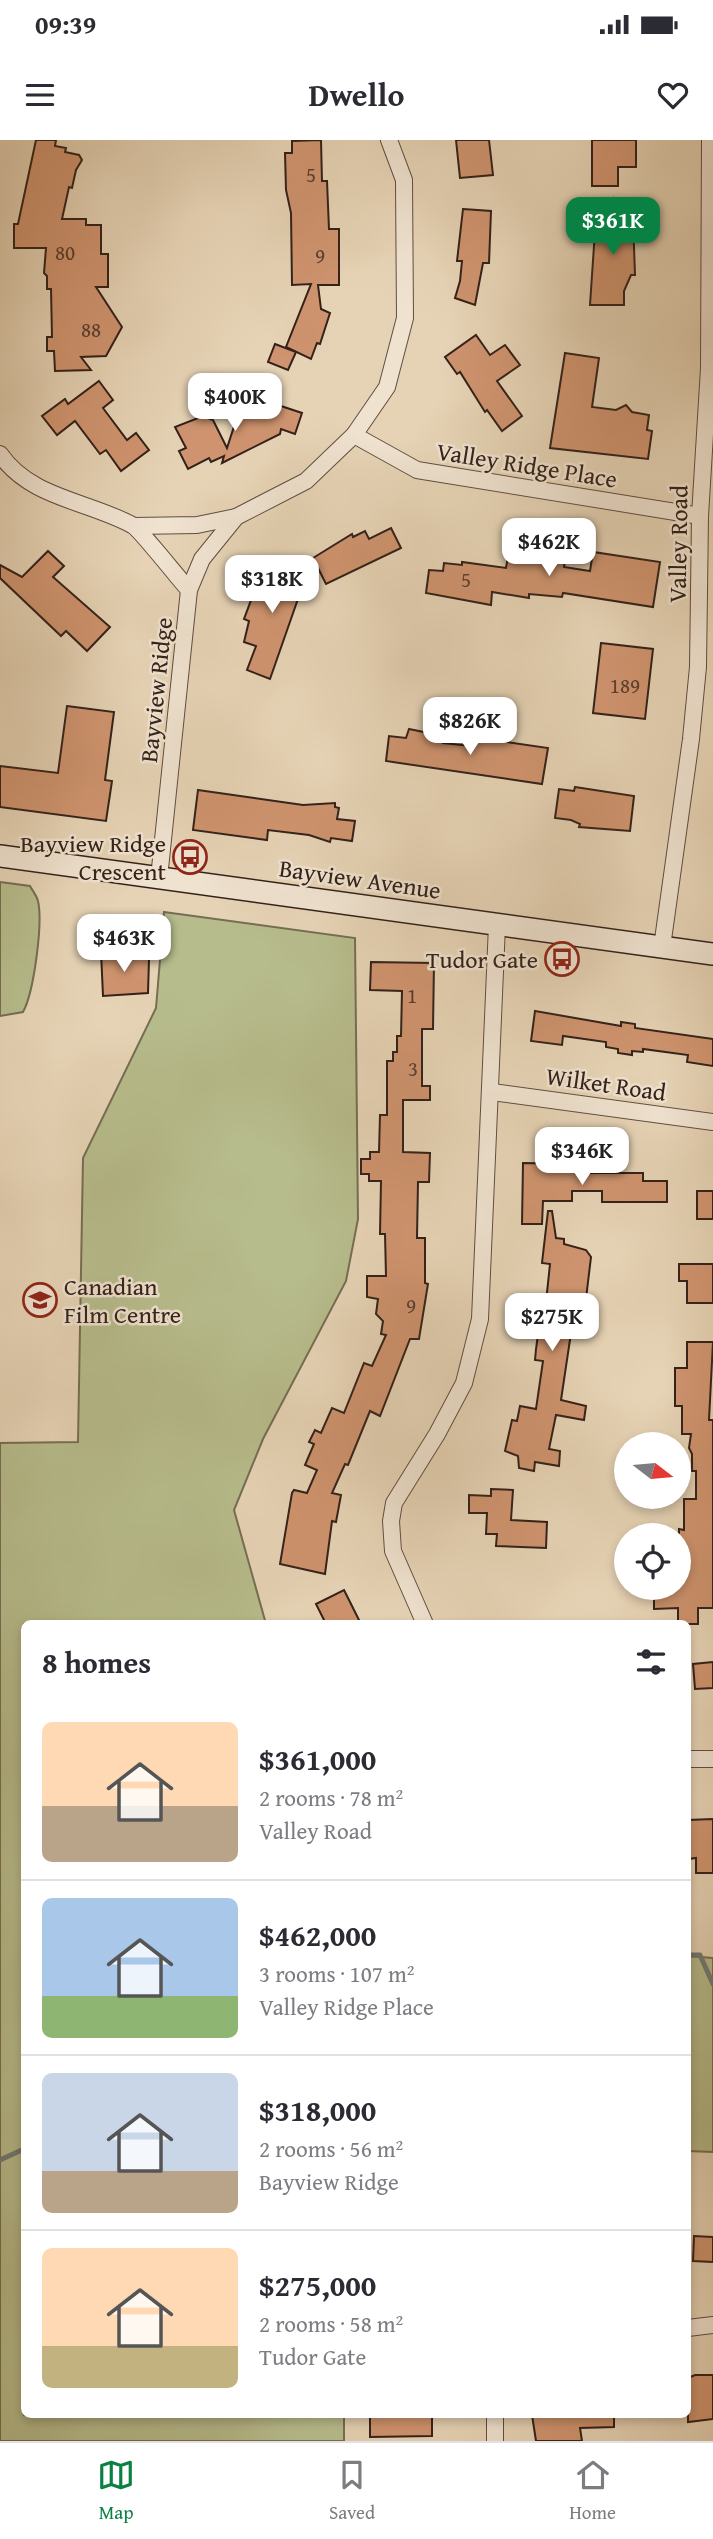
<!DOCTYPE html>
<meta charset="utf-8">
<style>
:root{--surface:#fff;--page:#f7f7f7;--text:#2b2b33;--muted:#7c7c81;--line:#e1e1e2;--accent:#0b8043}
body{margin:0;font-family:"Gentium Book Plus",serif;background:var(--page);color:var(--text);height:100vh;display:flex;flex-direction:column;font-size:26px;white-space:nowrap}
*{box-sizing:border-box;margin:0}
p{font-size:23px;color:var(--muted)}
.icon{flex:none;width:38px;height:38px;fill:none;stroke:currentColor;stroke-width:2;stroke-linecap:round;stroke-linejoin:round}
.map{position:relative;flex:1;overflow:hidden}
.side{position:absolute;left:21px;top:1480px;width:670px;height:798px;display:flex;flex-direction:column;background:var(--surface);border-radius:10px;box-shadow:0 4px 10px #0003}
.side>*{flex:none}
.needle{width:46px;rotate:106deg}
.fabs{position:absolute;left:614px;top:1292px;display:grid;gap:14px}
.fabs a{display:grid;place-items:center;width:77px;height:77px;border-radius:50%;background:var(--surface);box-shadow:0 4px 10px #0003;font-size:35px}
.price{position:absolute;translate:-50% -60px;padding:0 16px;border-radius:14px;background:#fff;color:#222;font-size:23px;line-height:46px;filter:drop-shadow(0 2px 4px #0008)}
.price::after{content:'';position:absolute;left:50%;top:42px;width:21px;height:16px;margin-left:-10px;background:inherit;clip-path:polygon(0 0,100% 0,50% 100%)}
.price.active{background:var(--accent);color:#fff}
ul{padding:0;list-style:none}
li{display:flex;align-items:center;gap:21px;height:175px;padding:0 21px}
li+li{border-top:2px solid var(--line)}
li span{display:grid;place-items:center;flex:none;width:196px;height:140px;border-radius:10px;color:#555}
li>.icon{margin-inline-start:auto}
span .icon{width:84px;height:84px;fill:#fffc;stroke-width:1}
li b{font-size:30px}
h2{display:flex;justify-content:space-between;align-items:center;height:84px;padding:0 21px;font-size:30px}
.status{display:flex;justify-content:space-between;align-items:center;height:49px;padding:0 35px;background:var(--surface);direction:ltr}
.status svg{height:19px;fill:currentColor}
header{display:flex;justify-content:space-between;align-items:center;height:91px;padding:0 21px;background:var(--surface);font-size:32px;font-weight:700}
.tab-bar{display:flex;justify-content:space-around;align-items:center;height:98px;border-top:2px solid var(--line);background:var(--surface);font-size:19px;color:var(--muted)}
.tab-bar a{display:grid;justify-items:center;gap:4px}
.tab-bar .active{color:var(--accent)}
.map>svg:first-child{display:block}
</style>
<div class="status"><b>09:39</b><svg viewBox="0 0 49 12"><path d="M0 12V9h3v3zM5 12V6h3v6zM10 12V3h3v9zM15 12V0h3v12zM26 1h20v11H26zM47 4h2v5h-2z"/></svg></div>
<header><svg class="icon" aria-label="menu" viewBox="0 0 24 24"><path d="M4 6h16M4 12h16M4 18h16"/></svg>Dwello<svg class="icon" aria-label="heart" viewBox="0 0 24 24"><path d="M12 20l-8-8c-3-5 5-10 8-4 3-6 11-1 8 4z"/></svg></header>
<div class="map">
<svg width="713" height="2301" viewBox="0 0 713 2301">
<rect width="100%" height="100%" fill="#e6d3b5"/>
<filter id="stains"><feTurbulence type="fractalNoise" baseFrequency=".00286" numOctaves="4"/><feColorMatrix values="0 0 0 0 .2 0 0 0 0 .09 0 0 0 0 .02 0 0 0 .5 -.17"/></filter>
<radialGradient id="worn" r=".72"><stop offset=".6" stop-color="#630" stop-opacity="0"/><stop offset="1" stop-color="#630" stop-opacity=".3"/></radialGradient>
<!-- green -->
<g fill="#b7bc8c" stroke="#756e53" stroke-width="2">
<path d="M0,742L30,746C32,750 37,756 38,761C43,783 34,852 23,872L0,876Z"/>
<path d="M164,772L355,798L358,1079L346,1141L263,1299L234,1370L266,1484H24V2275H344V2301H0V1303L78,1302L83,1018L156,868Z"/>
<path d="M688,1816L713,1818V2012L688,2011Z"/>
</g>
<g fill="none" stroke-linecap="round" stroke-linejoin="round">
<!-- stream -->
<g stroke="#6f7b76" stroke-width="5">
<path d="M688,1815H700L713,1844"/>
<path d="M0,2020L24,2009"/>
</g>
</g>
<!-- building -->
<g fill="#cf946f" stroke="#33211a" stroke-width="2">
<path d="M36,0H56L55,6L66,8L65,12L79,15L82,20L76,30L72,48L69,47L62,79H86V85H101V114H108V147H96L122,187L106,216L81,217L91,230L55,231L54,211H47V197H52L51,149H47V136L44,133L46,108H14V84H18Z"/>
<path d="M321,0L322,41H327L329,89H339V145H318L321,169L330,173L320,204L317,203L311,219L286,207L311,144L292,145L291,73L286,50L285,13H292V1Z"/>
<path d="M456,0H489L493,35L460,38Z"/>
<path d="M592,0H636V27H618V46H592Z"/>
<path d="M614,58L633,79L635,135H631L624,151V165H590L596,76H607Z"/>
<path d="M463,69L491,71L489,123H483L475,165L455,158L460,141L462,121H457Z"/>
<path d="M476,195L490,215L505,205L520,225L497,241L522,276L502,291L487,270L485,272L460,232L457,234L445,217Z"/>
<path d="M275,204L296,212L288,230L268,222Z"/>
<path d="M565,213L599,218L592,267L616,270L626,265L632,272L649,275L647,290L652,291L648,319L550,308Z"/>
<path d="M99,241L113,260L103,268L127,300L136,293L149,310L121,331L106,310L100,314L75,281L57,295L42,276L65,259L68,264Z"/>
<path d="M256,264L273,269L275,264L302,273L295,294L281,289L280,294L222,323L224,316L211,322L209,318L188,329L179,311L186,308L175,287L203,276L213,280L227,308L240,268L247,265L255,268Z"/>
<path d="M391,388L401,408L326,444L313,418L352,394L353,397L365,391L369,399Z"/>
<path d="M519,399L521,403L567,410L564,427L590,431L593,412L660,422L653,467L563,453L562,457L529,454V458L492,452L491,465L426,453L429,430L443,431L444,423L462,425V422L506,428L510,405Z"/>
<path d="M48,411L64,426L53,437L110,487L87,511L66,491L61,496L0,438V425L22,437Z"/>
<path d="M276,421L307,433L270,539L247,530L256,506L244,502L249,481L244,479L263,428L268,430Z"/>
<path d="M601,503L653,509L645,579L593,573Z"/>
<path d="M67,566L114,572L105,640L112,641L106,681L0,667V626L58,633Z"/>
<path d="M409,589L438,595L443,603L471,606L472,597L548,608L542,644L386,621L389,596L406,598Z"/>
<path d="M575,647L634,656L630,691L579,687L580,684L571,680L555,678L559,649L574,651Z"/>
<path d="M198,650L303,665L335,663V667L339,668L337,679L355,681L352,701L331,698L330,702L309,695L268,690L267,700L193,690Z"/>
<path d="M101,812H132V818L149,819L148,853L103,856Z"/>
<path d="M371,822L434,823L433,889H422V946H430V960H403V1012L430,1013L429,1042H418L417,1098H425V1143L428,1144L419,1199H410L380,1276L370,1271L348,1325L345,1324L332,1353L341,1355L336,1382L332,1381L325,1434L280,1424L292,1353L294,1350L307,1353L317,1330L305,1325L314,1304L309,1302L315,1290L321,1293L332,1268L344,1273L364,1223L372,1226L386,1195L381,1194L383,1181L376,1174L378,1159L367,1157V1136H386L385,1094H380L381,1041H369V1034H361V1019H370V1012H379L380,975H387V921H393V912H397V896H401L402,851L370,850Z"/>
<path d="M535,871L621,886V882L635,884V888L713,899V926L687,922L688,915L643,909V912L632,911V915L618,913V909L606,907V902L563,896L562,905L531,901Z"/>
<path d="M523,1023L588,1024V1033H643V1041H667V1062H602V1051H572V1061H543L542,1084H522Z"/>
<rect x="697" y="1051" width="16" height="28"/>
<path d="M548,1071H552L556,1098L564,1099V1104L586,1110L591,1117L585,1167L575,1166L561,1260L586,1266L584,1280L556,1275L549,1309L560,1311L559,1326L535,1322L534,1331L519,1328L518,1316L505,1311L512,1280L517,1281L520,1266L536,1269L543,1221L535,1220L536,1209L540,1180L544,1181L550,1124L542,1123Z"/>
<path d="M679,1124H713V1163H687V1141H679Z"/>
<path d="M687,1202H713L709,1280H713V1468H698V1484H678V1468L654,1469V1447H679V1389L684,1390V1359H696V1331H692V1314L689,1308L691,1294H682V1266H675V1228H687Z"/>
<path d="M491,1349L513,1350L511,1380L547,1382L546,1408L496,1406L497,1394H486L487,1373H469V1355L491,1356Z"/>
<path d="M344,1450L361,1484H326L316,1464Z"/>
<path d="M713,1522V1548L695,1549L693,1524Z"/>
<path d="M713,1679V1733H696V1718L688,1719V1680Z"/>
<path d="M694,2096L713,2097V2122L693,2121Z"/>
<path d="M695,2235H713V2279L688,2282V2238Z"/>
<path d="M370,2275H432V2296L370,2297Z"/>
<path d="M532,2275H614V2287L580,2288L582,2301H536Z"/>
</g>
<g fill="none" stroke-linecap="round" stroke-linejoin="round">
<!-- minor casing -->
<g stroke="#604e41" stroke-width="18">
<g id="minor">
<path d="M354,295L417,330L700,376"/>
<path d="M0,314C30,358 88,361 132,385C140,389 178,438 189,450L159,738"/>
<path d="M134,386L197,385L236,377"/>
<path d="M189,450L202,419L236,377L306,341L354,295L387,247L405,178L404,40L389,0"/>
<path d="M662,807L691,599L698,527L700,376L709,228L710,0"/>
<path d="M492,952L713,982"/>
<path d="M425,1484L393,1411L391,1381L394,1363L437,1294L464,1243L480,1179L497,785"/>
<path d="M688,1619H713"/>
<path d="M688,2188L713,2185"/>
<path d="M495,2301V2275"/>
</g>
</g>
<!-- secondary casing -->
<g stroke="#33211a" stroke-width="24">
<path id="secondary" d="M0,716L713,814"/>
</g>
<!-- minor -->
<use href="#minor" stroke="#efe2cf" stroke-width="16"/>
<!-- secondary -->
<use href="#secondary" stroke="#efe2cf" stroke-width="21"/>
</g>
<!-- icons -->
<defs>
<g id="bus-ring" transform="scale(1.75)"><circle r="9.5" fill="#efe2cf" stroke="#8f2418" stroke-width="1.5"/><path d="M-5-6H5V4H4V6H2V4H-2V6H-4V4H-5ZM-3.5-4V0h7V-4ZM-3.5 1.2v1.5H-2V1.2ZM2 1.2v1.5H3.5V1.2Z" fill="#8f2418"/></g>
<g id="university-ring" transform="scale(1.75)"><circle r="9.5" fill="#efe2cf" stroke="#8f2418" stroke-width="1.5"/><path d="M0-5L7-2L0 1L-7-2ZM-4 1L0 2.5L4 1V4Q0 6-4 4Z" fill="#8f2418"/></g>
</defs>
<g fill-rule="evenodd">
<use href="#bus-ring" x="190" y="717"/>
<use href="#bus-ring" x="562" y="819"/>
<use href="#university-ring" x="40" y="1160"/>
</g>
<g text-anchor="middle" dominant-baseline="central" stroke-width="5" stroke-linejoin="round" paint-order="stroke">
<!-- number labels -->
<g font-size="21" fill="#5a3e2f">
<text x="311" y="34">5</text>
<text x="65" y="112">80</text>
<text x="320" y="115">9</text>
<text x="91" y="189">88</text>
<text x="466" y="439">5</text>
<text x="625" y="545">189</text>
<text x="412" y="855">1</text>
<text x="413" y="928">3</text>
<text x="411" y="1165">9</text>
</g>
<!-- street labels -->
<g font-size="24" fill="#33211a" stroke="#efe2cf">
<text transform="translate(527 325) rotate(9)">Valley Ridge Place</text>
<text transform="translate(678 404) rotate(-89)">Valley Road</text>
<text transform="translate(156 550) rotate(-84)">Bayview Ridge</text>
<text transform="translate(360 739) rotate(8)">Bayview Avenue</text>
<text transform="translate(606 944) rotate(8)">Wilket Road</text>
</g>
<!-- poi labels -->
<g font-size="24" fill="#33211a" stroke="#efe2cf" text-anchor="end">
<text x="166" y="703">Bayview Ridge<tspan x="166" dy="28">Crescent</tspan></text>
<text x="538" y="819">Tudor Gate</text>
<text x="64" y="1146" text-anchor="start">Canadian<tspan x="64" dy="28">Film Centre</tspan></text>
</g>
</g>
<rect width="100%" height="100%" filter="url(#stains)"/>
<rect width="100%" height="100%" fill="url(#worn)"/>
</svg>
<div class="fabs">
<a><svg class="needle" viewBox="-14 -14 28 28"><path d="M0-13l5 13h-10z" fill="#e53935"/><path d="M0 13l5-13h-10z" fill="#7c7c81"/></svg></a>
<a><svg class="icon" aria-label="locate" viewBox="0 0 24 24"><circle cx="12" cy="12" r="6"/><path d="M12 2v4M12 18v4M2 12h4M18 12h4"/></svg></a>
</div>
<b class="price active" style="left:613px;top:117px">$361K</b>
<b class="price" style="left:235px;top:293px">$400K</b>
<b class="price" style="left:549px;top:438px">$462K</b>
<b class="price" style="left:272px;top:475px">$318K</b>
<b class="price" style="left:470px;top:617px">$826K</b>
<b class="price" style="left:124px;top:834px">$463K</b>
<b class="price" style="left:582px;top:1047px">$346K</b>
<b class="price" style="left:552px;top:1213px">$275K</b>
<section class="side">
<h2>8 homes<svg class="icon" aria-label="filters" viewBox="0 0 24 24"><path d="M4 7h16M4 17h16"/><circle cx="9" cy="7" r="2"/><circle cx="15" cy="17" r="2"/></svg></h2>
<ul>
<li><span style="background:linear-gradient(#ffd9b3 60%,#b9a48a 0)"><svg class="icon" aria-label="home" viewBox="0 0 24 24"><path d="M3 11l9-7 9 7M6 9v11h12V9"/></svg></span><div><b>$361,000</b><p>2 rooms · 78 m²</p><p>Valley Road</p></div></li>
<li><span style="background:linear-gradient(#a9c7e8 70%,#8fb573 0)"><svg class="icon" aria-label="home" viewBox="0 0 24 24"><path d="M3 11l9-7 9 7M6 9v11h12V9"/></svg></span><div><b>$462,000</b><p>3 rooms · 107 m²</p><p>Valley Ridge Place</p></div></li>
<li><span style="background:linear-gradient(#c9d6e8 70%,#b9a48a 0)"><svg class="icon" aria-label="home" viewBox="0 0 24 24"><path d="M3 11l9-7 9 7M6 9v11h12V9"/></svg></span><div><b>$318,000</b><p>2 rooms · 56 m²</p><p>Bayview Ridge</p></div></li>
<li><span style="background:linear-gradient(#ffd9b3 70%,#c2b280 0)"><svg class="icon" aria-label="home" viewBox="0 0 24 24"><path d="M3 11l9-7 9 7M6 9v11h12V9"/></svg></span><div><b>$275,000</b><p>2 rooms · 58 m²</p><p>Tudor Gate</p></div></li>
</ul>
</section>
</div>
<nav class="tab-bar">
<a class="active"><svg class="icon" aria-label="map" viewBox="0 0 24 24"><path d="M3 6l6-2 6 2 6-2v14l-6 2-6-2-6 2zM9 4v14M15 6v14"/></svg>Map</a>
<a><svg class="icon" aria-label="saved" viewBox="0 0 24 24"><path d="M7 4h10v16l-5-4-5 4z"/></svg>Saved</a>
<a><svg class="icon" aria-label="home" viewBox="0 0 24 24"><path d="M3 11l9-7 9 7M6 9v11h12V9"/></svg>Home</a>
</nav>
